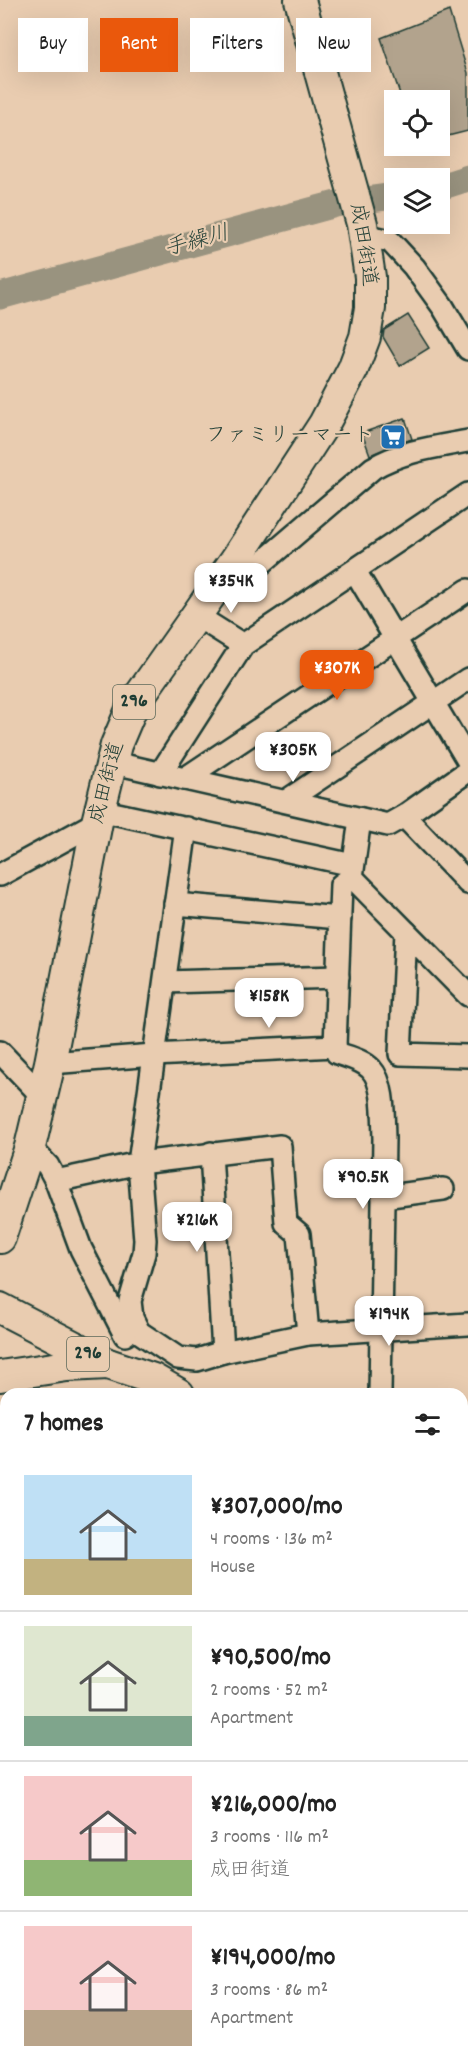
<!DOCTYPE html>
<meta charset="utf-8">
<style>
:root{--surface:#fff;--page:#f2f2f2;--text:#222;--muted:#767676;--line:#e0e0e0;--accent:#ea580c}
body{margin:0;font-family:Dekko,"Klee One",sans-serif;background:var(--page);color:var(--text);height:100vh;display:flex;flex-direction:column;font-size:22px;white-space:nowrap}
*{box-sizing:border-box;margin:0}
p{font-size:20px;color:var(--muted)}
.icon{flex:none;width:33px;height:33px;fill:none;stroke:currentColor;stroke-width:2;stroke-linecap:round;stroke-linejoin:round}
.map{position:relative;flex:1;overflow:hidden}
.sheet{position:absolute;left:0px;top:1388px;width:468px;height:686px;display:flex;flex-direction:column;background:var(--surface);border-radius:18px 18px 0 0;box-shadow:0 6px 24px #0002}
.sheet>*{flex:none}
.guide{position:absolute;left:18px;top:18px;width:432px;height:54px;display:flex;gap:12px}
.fabs{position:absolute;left:384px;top:90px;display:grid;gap:12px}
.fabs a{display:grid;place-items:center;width:66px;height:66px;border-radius:0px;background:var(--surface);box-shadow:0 6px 24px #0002;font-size:30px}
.price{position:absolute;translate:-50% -51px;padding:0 14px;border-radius:12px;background:#fff;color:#222;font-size:20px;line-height:39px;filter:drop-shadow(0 2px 3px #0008)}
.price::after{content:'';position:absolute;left:50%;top:36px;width:18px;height:14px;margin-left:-9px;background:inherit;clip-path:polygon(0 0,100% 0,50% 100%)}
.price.active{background:var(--accent);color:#fff}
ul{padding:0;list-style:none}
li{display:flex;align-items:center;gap:18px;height:150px;padding:0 24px}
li+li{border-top:2px solid var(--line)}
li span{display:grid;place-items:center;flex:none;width:168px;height:120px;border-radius:0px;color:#555}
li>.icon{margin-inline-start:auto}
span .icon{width:72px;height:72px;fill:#fffc;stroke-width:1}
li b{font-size:26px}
h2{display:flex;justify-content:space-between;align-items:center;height:72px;padding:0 24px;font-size:26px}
.chip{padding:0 21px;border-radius:0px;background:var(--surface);box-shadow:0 6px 24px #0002;font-size:21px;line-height:54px}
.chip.active{background:var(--accent);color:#fff}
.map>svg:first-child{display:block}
</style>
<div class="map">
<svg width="468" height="2072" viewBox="0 0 468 2072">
<rect width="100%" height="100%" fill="#e9ccb0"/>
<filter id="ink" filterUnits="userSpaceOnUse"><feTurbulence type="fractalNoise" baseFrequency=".0167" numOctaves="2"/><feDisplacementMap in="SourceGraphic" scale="12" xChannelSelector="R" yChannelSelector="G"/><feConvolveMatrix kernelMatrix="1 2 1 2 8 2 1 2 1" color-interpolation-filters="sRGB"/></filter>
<g filter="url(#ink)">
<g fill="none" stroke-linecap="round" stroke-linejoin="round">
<!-- river -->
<g stroke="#99937f" stroke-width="27">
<path d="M440,187L468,178"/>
<path d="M0,296L336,204L394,196"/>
</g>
</g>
<!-- building -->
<g fill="#b2a38d" stroke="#1f3d34" stroke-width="1.5">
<path d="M449,11L468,73V131L440,138V100H402L381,38Z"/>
<path d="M408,315L429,348L400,366L383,337L384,330Z"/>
<path d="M405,418L412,439L370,455L362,433Z"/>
</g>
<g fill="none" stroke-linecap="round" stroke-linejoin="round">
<!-- minor casing -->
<g stroke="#1f3d34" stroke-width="26">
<g id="minor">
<path d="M364,235L390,241L414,267L443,307L468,349"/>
<path d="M355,571L468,761"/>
<path d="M216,589L236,585L373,468C402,451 436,447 468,441"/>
<path d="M197,616L243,645"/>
<path d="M110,762L388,825L404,816L468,771"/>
<path d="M160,774L243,645L468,494"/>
<path d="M184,779L468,590"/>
<path d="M286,801L468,679"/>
<path d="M99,810L353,865"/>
<path d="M404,816L468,883"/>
<path d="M360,819L352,877L468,995"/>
<path d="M186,828L139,1163L145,1240L144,1253L130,1301L132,1318L139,1332L178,1358L197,1360L223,1352L308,1334L468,1324"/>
<path d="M0,875L97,822"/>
<path d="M175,904L340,918"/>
<path d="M406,932L400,1054L468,1056"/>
<path d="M165,982L338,977"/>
<path d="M335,1046L337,1053C348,1057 363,1060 371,1069C385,1084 383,1118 384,1138L380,1394"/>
<path d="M0,1052L42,1096"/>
<path d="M50,1063L154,1055L335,1046L341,885L352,877"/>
<path d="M30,1147L48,1166L56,1181L81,1249L125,1335"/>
<path d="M211,1153L223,1352"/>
<path d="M56,1181L139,1163L280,1146L286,1223L299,1234L308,1334"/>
<path d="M383,1197L443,1189"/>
<path d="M0,1474L6,1469"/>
<path d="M0,1500L6,1505"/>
<path d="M0,1648L6,1653"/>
<path d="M462,1670L468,1673"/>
<path d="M0,1774L6,1778"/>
<path d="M462,1790L468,1793"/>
<path d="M0,1910L6,1913"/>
<path d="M462,1911L468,1914"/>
<path d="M0,1943L6,1933"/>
<path d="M462,2033L468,2037"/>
<path d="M0,2039L6,2042"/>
<path d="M50,2067L60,2072"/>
<path d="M285,2067L294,2072"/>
<path d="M262,2072L265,2067"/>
</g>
</g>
<!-- highway casing -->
<g stroke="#1f3d34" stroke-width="34">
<g id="highway">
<path d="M0,1238L30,1147L50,1063L97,822L116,745L133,705L236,559L324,424L353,369L365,337L370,308V277L362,224L300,0"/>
<path d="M0,1308L108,1364L153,1379L179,1394"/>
<path d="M0,1376L67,1366L108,1364"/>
<path d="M462,1518L468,1520"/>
</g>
</g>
<!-- minor -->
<use href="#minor" stroke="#e9ccb0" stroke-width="21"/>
<!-- highway -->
<use href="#highway" stroke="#e9ccb0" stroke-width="30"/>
</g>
</g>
<!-- icons -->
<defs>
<g id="supermarket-square" transform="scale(1.35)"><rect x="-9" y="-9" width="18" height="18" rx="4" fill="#1f6fb2" stroke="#e9ccb0"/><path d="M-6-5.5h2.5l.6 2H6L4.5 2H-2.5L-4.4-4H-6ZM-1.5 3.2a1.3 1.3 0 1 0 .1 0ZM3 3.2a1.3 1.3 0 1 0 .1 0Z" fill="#fff"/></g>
</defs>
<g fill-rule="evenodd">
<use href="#supermarket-square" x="393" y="437"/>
</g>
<g text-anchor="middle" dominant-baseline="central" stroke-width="4.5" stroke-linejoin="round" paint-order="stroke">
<!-- shield labels -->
<g fill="#e9ccb0" stroke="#5c6859" stroke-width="1.5">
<rect x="113" y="685" width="42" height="34" rx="4.5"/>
<rect x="67" y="1337" width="42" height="34" rx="4.5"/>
</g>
<g font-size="20" font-weight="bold" fill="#1f3d34">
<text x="134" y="702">296</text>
<text x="88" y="1354">296</text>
</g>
<!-- street labels -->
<g font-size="21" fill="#1f3d34" stroke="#e9ccb0">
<text transform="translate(362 245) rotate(81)">成田街道</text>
<text transform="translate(108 783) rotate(-75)">成田街道</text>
</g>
<!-- poi labels -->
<g font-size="21" fill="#1f3d34" stroke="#e9ccb0" text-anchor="end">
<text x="374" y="437">ファミリーマート</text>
</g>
<!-- water labels -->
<g font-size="22" font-style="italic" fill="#2b463c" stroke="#e9ccb0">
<text transform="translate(197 242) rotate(-15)">手繰川</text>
</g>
</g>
</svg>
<div class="fabs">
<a><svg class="icon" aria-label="locate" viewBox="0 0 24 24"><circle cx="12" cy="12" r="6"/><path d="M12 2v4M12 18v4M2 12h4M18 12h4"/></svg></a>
<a><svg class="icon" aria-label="layers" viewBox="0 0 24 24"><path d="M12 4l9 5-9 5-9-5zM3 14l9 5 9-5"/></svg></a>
</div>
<b class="price" style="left:231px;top:614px">¥354K</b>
<b class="price active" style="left:337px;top:701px">¥307K</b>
<b class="price" style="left:293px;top:783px">¥305K</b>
<b class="price" style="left:269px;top:1029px">¥158K</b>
<b class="price" style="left:363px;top:1210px">¥90.5K</b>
<b class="price" style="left:197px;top:1253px">¥216K</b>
<b class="price" style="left:389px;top:1347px">¥194K</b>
<div class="guide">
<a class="chip">Buy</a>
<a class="chip active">Rent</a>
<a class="chip">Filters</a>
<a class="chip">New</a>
</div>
<section class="sheet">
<h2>7 homes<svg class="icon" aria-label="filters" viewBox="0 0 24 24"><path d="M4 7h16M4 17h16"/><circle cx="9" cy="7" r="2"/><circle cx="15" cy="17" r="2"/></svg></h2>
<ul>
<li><span style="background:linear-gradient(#bfe0f5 70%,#c2b280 0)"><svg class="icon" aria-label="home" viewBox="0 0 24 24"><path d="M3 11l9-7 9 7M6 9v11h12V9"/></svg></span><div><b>¥307,000/mo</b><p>4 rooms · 136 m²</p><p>House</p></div></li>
<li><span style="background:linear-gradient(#dfe7d0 75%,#7fa58c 0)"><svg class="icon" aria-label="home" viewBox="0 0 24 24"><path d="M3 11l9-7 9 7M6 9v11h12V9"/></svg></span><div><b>¥90,500/mo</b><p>2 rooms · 52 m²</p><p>Apartment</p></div></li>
<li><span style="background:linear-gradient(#f6c9c9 70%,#8fb573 0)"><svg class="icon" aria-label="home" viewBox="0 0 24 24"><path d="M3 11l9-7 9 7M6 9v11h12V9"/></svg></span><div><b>¥216,000/mo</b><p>3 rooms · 116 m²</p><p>成田街道</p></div></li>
<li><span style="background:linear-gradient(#f6c9c9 70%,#b9a48a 0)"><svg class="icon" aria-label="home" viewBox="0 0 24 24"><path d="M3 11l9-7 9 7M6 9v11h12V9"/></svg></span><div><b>¥194,000/mo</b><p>3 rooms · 86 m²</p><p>Apartment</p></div></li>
</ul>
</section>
</div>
